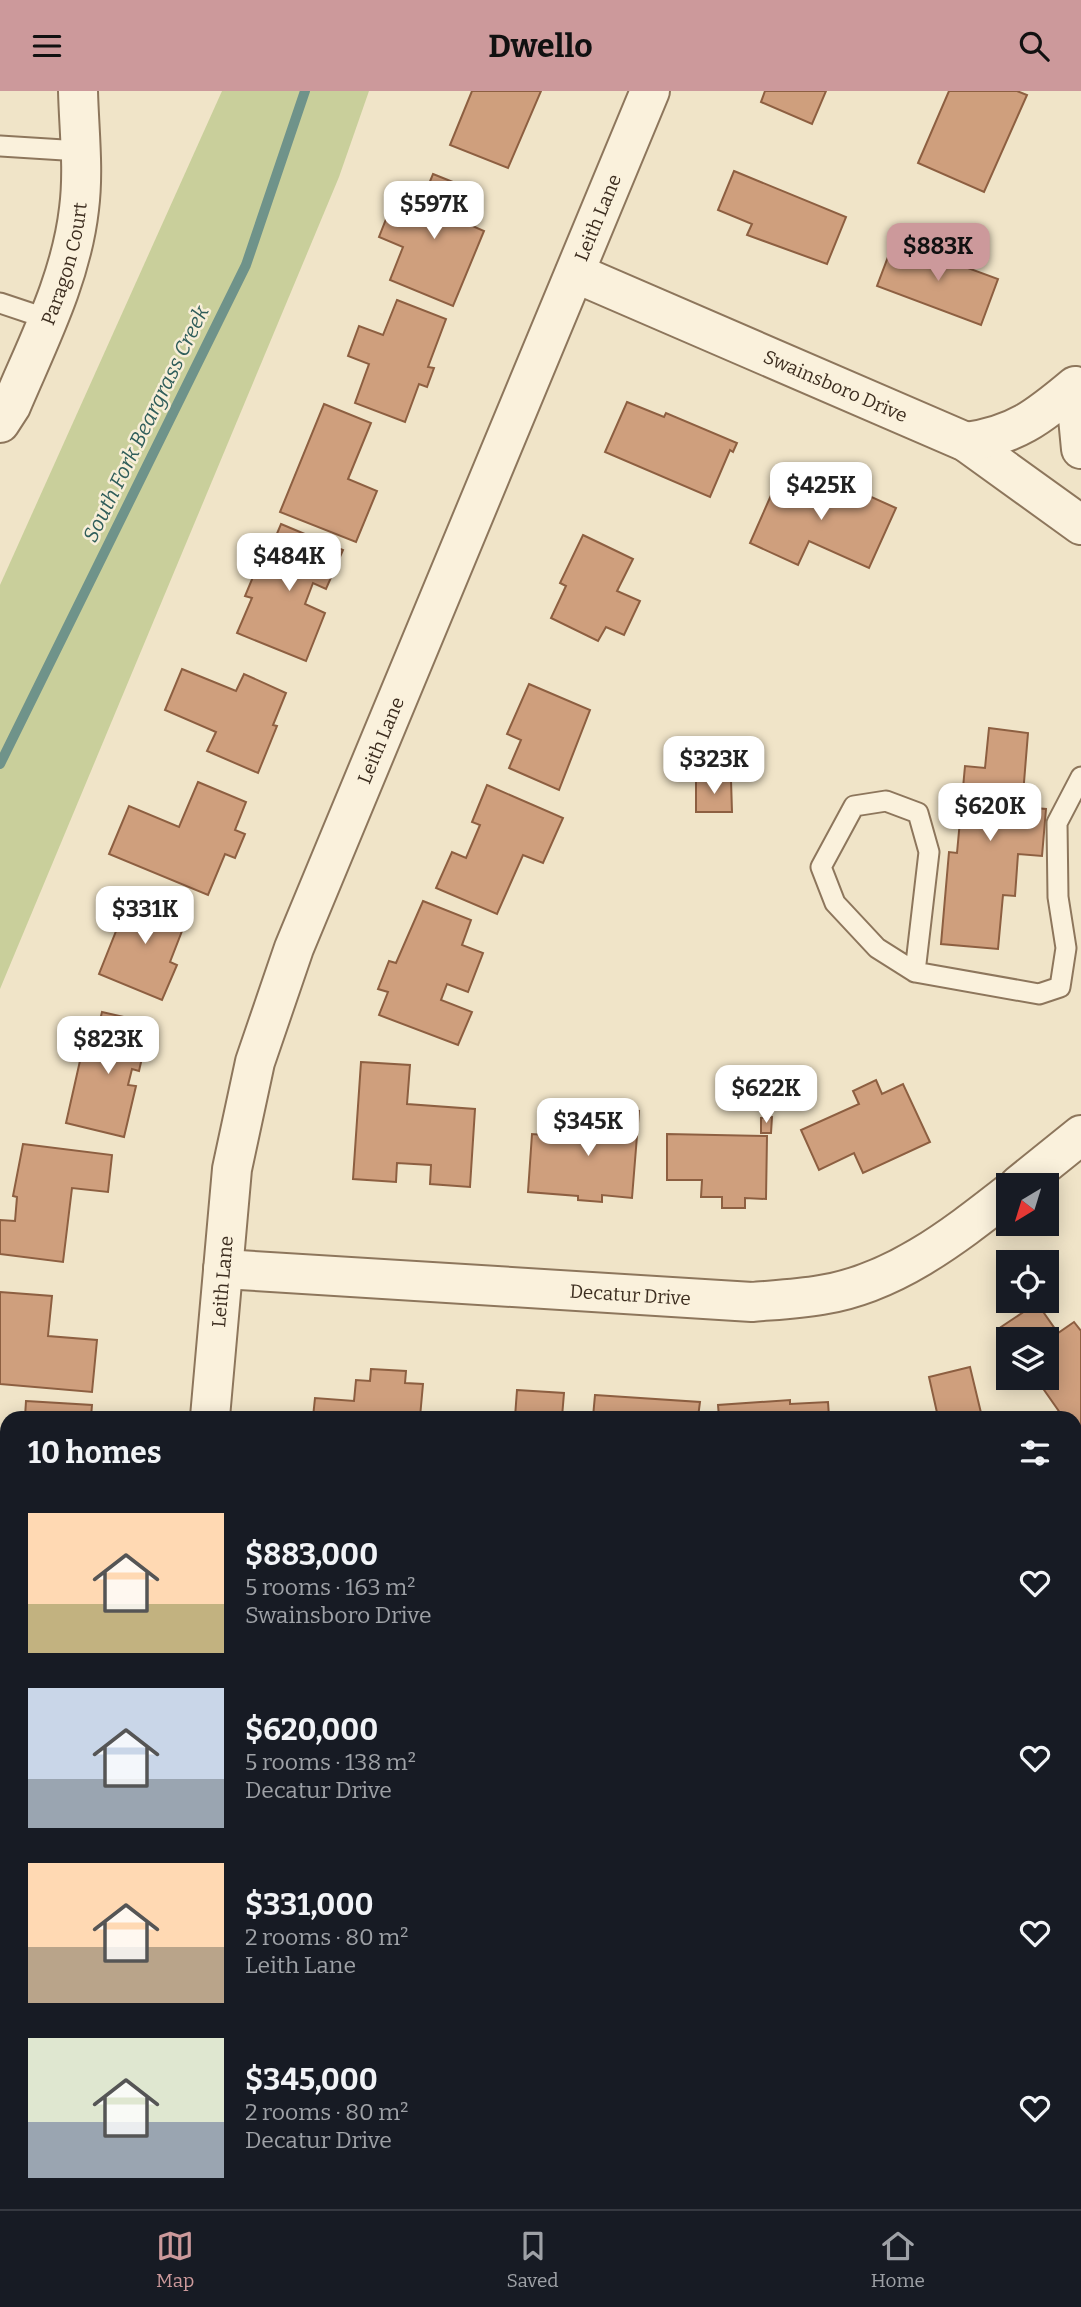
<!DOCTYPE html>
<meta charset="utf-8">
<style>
:root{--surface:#171b24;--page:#20242c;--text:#f1f3f6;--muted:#9ea1a6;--line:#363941;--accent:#cc999b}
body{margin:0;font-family:Bitter,serif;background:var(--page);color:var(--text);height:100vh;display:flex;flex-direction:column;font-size:26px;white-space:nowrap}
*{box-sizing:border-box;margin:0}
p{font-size:23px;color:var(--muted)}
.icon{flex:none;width:38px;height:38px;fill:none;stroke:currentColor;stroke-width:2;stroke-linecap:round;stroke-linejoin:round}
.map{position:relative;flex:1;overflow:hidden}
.sheet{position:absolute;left:0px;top:1320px;width:1082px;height:800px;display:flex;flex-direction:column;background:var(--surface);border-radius:21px 21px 0 0;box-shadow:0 4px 18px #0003}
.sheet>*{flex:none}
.needle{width:46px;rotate:218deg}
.tools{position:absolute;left:996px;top:1082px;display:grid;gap:14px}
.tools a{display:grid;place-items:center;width:63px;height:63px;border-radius:0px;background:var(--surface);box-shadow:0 4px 18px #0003;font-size:35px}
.price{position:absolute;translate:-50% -60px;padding:0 16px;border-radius:14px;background:#fff;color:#222;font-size:23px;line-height:46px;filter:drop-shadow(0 2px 4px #0008)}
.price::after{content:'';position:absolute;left:50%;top:42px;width:21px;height:16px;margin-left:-10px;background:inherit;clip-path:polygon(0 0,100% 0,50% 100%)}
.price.on{background:var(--accent);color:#111}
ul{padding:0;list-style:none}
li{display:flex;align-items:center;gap:21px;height:175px;padding:0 28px}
li span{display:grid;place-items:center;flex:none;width:196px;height:140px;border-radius:0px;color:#555}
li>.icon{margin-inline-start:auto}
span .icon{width:84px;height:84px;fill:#fffc;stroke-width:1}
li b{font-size:30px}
h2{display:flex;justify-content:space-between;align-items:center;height:84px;padding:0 28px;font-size:30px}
header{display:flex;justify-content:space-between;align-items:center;height:91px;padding:0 28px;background:var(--accent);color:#111;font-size:32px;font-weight:700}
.menu{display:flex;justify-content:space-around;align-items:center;height:98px;border-top:2px solid var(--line);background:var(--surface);font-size:19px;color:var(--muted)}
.menu a{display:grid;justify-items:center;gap:4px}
.menu .on{color:var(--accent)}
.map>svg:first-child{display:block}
</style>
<header><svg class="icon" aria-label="menu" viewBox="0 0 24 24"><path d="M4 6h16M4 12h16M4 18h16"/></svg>Dwello<svg class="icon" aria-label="search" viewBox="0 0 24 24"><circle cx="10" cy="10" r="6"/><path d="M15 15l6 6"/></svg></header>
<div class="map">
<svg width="1081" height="2118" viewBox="0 0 1081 2118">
<rect width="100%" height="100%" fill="#f0e4c8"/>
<!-- green -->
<path fill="#c9cf9b" d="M222,0H369L339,86L0,898V494Z"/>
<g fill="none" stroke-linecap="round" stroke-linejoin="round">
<!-- stream -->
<path stroke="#6f938a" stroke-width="10" d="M0,673L246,174L305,0"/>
</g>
<!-- building -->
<g fill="#cf9f7d" stroke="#8d5f41" stroke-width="2">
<path d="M472,0H541L508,77L450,54Z"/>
<path d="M765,0H826L812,33L761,11Z"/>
<path d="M949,0H1017L1027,4L984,101L918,72Z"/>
<path d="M734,80L846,126L827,173L747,144L752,133L718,119Z"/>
<path d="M433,83L473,99L461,130L484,140L453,215L390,189L403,156L379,146L392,113L417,122Z"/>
<path d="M894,150L998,188L981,234L877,195Z"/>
<path d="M397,209L446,228L428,276L434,277L427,296L419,293L405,331L355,312L369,273L348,265L359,235L383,244Z"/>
<path d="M627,311L664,326L666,322L737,352L733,361L730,359L710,406L605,361Z"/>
<path d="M324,313L371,332L348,388L377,400L356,451L280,421Z"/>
<path d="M783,377L818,392L816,397L850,413L856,399L896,417L869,477L809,450L798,474L750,452Z"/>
<path d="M281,433L343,459L326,498L313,492L305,513L325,522L306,570L237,542L252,507L245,505L255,481L260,483Z"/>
<path d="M583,444L633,468L617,500L640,510L624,544L606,536L598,550L551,527L566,495L560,492Z"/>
<path d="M182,578L236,600L244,583L286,602L273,634L277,635L258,682L207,660L216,641L165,619Z"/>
<path d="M529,593L590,619L559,699L509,677L521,649L507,643Z"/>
<path d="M989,637L1028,642L1022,716L1046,718L1042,765L1018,763L1015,805L1003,804L998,858L941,853L949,761L957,762L965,675L985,677Z"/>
<path d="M696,689H731L732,721H696Z"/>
<path d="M198,691L246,711L235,739L245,743L235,767L225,763L208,804L109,763L129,715L179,736Z"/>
<path d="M487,694L563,727L543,772L523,764L497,823L436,797L452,761L466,767L480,734L472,731Z"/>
<path d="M132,800L189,822L170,871L177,874L162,909L99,883Z"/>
<path d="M423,810L471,829L462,854L483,862L468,901L447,893L441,909L472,921L458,954L379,924L388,901L378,898L389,870L396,872Z"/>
<path d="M102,921L150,932L139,980L132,978L128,994L136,995L124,1046L66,1032L84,952L94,954Z"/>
<path d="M361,971L410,974L407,1013L475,1018L470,1096L430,1093L431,1074L397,1072L396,1091L353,1088Z"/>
<path d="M876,989L882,1003L903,993L930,1051L863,1082L854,1062L819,1079L801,1039L859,1013L853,1000Z"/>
<path d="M588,1016L639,1020L632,1107L602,1104V1111L578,1109V1105L528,1101L532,1043L586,1047Z"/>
<path d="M772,1026L771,1042H761V1027Z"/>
<path d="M667,1043L767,1045L766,1108L745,1107V1117H722V1106H701L702,1089H667Z"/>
<path d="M23,1053L112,1064L108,1101L72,1097L63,1171L0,1163V1129L15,1130L17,1106L13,1105Z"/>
<path d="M0,1201L52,1205L48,1245L97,1249L92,1301L0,1293Z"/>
<path d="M1037,1212L1058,1242L1074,1231L1081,1240V1342L1076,1346L1074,1326H1063L1035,1286H1046V1248H1009L1001,1236Z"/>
<path d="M970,1276L982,1326H938L929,1286Z"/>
<path d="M371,1278L406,1280L405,1292L423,1293L420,1326H313L315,1307L354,1310L356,1289L370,1290Z"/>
<path d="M517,1299L564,1302L562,1326H515Z"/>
<path d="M595,1304L700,1311L698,1326H593Z"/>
<path d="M790,1309V1313L828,1311L829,1326H719L718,1314Z"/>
<path d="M26,1310L92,1314L91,1326H25Z"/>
<rect x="0" y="1375" width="7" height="48"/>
<path d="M1081,1384V1438L1074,1435V1397Z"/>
<path d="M0,1505H7V1552L0,1551Z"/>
<path d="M0,1615L7,1616V1669L0,1668Z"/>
<path d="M1074,1684L1081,1685V1743H1074Z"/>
<path d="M0,1909L7,1911V1979L0,1973Z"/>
<path d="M1081,1992V2096L1074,2097V1993Z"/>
<path d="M0,2006L7,2007V2095H0Z"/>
<path d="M278,2112H365L364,2118H321Z"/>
<path d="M669,2112H685L684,2118H669Z"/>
<rect x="768" y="2112" width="40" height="6"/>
</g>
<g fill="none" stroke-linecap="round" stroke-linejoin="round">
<!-- service casing -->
<g stroke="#8d765c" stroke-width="23">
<g id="service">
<path d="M0,55L80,60"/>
<path d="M0,212L48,228"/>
<path d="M915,881L929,761L918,722L886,710L854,715L821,776L835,812L877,857L915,881L1039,903L1060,896L1066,857L1058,806L1057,732L1081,686"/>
</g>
</g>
<!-- minor casing -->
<g stroke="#8d765c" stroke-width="42">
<g id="minor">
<path id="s1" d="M575,182L966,351L1081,434"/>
<path id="s2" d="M0,332L11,315C38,251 71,188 79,118C84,79 79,39 78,0"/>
<path d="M966,351C1016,344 1038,326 1075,295L1081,358"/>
<path d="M1019,1094L1081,1044"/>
<path id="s3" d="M223,1178L752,1211C775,1209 798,1208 821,1204C893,1193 953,1146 1008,1103"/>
<path id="s4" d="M210,1326L232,1078L255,971L294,857L650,0"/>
<path d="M0,1792H7"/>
<path d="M1074,1868H1081"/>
<path d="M150,2118V2112"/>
</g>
</g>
<!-- service -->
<use href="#service" stroke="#faf1dc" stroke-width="19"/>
<!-- minor -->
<use href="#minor" stroke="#faf1dc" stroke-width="38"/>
</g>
<g text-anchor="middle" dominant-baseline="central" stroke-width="5" stroke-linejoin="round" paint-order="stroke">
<!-- street labels -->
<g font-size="19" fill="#3d2e20" stroke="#f7eed8">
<text stroke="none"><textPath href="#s4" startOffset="1270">Leith Lane</textPath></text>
<text stroke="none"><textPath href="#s2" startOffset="173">Paragon Court</textPath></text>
<text stroke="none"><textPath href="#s1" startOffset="284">Swainsboro Drive</textPath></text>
<text stroke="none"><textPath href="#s4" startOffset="704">Leith Lane</textPath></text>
<text stroke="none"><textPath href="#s4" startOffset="136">Leith Lane</textPath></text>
<text stroke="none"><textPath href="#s3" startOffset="408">Decatur Drive</textPath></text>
</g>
<!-- water labels -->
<g font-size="21" font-style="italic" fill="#2f5d5a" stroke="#f7eed8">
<text transform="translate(146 333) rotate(-64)">South Fork Beargrass Creek</text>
</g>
</g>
</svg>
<div class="tools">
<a><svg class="needle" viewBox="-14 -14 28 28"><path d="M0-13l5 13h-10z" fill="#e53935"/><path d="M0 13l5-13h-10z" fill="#9ea1a6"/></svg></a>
<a><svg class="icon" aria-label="locate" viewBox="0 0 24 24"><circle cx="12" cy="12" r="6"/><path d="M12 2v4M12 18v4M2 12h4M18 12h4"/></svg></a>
<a><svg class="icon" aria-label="layers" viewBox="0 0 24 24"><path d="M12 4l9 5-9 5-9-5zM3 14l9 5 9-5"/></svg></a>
</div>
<b class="price" style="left:434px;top:150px">$597K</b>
<b class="price on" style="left:938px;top:192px">$883K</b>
<b class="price" style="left:821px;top:431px">$425K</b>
<b class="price" style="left:289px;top:502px">$484K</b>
<b class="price" style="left:714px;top:705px">$323K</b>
<b class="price" style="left:990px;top:752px">$620K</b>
<b class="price" style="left:145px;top:855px">$331K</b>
<b class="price" style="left:108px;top:985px">$823K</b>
<b class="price" style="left:766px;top:1034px">$622K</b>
<b class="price" style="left:588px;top:1067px">$345K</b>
<section class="sheet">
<h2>10 homes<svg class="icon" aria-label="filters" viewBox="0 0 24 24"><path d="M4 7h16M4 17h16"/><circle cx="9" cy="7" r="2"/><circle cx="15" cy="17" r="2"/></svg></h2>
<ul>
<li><span style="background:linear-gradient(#ffd9b3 65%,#c2b280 0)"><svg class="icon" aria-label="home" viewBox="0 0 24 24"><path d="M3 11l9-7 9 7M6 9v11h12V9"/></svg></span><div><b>$883,000</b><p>5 rooms · 163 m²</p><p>Swainsboro Drive</p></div><svg class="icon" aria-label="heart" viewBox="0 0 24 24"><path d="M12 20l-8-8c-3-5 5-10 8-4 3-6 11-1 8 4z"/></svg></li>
<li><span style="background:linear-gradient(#c9d6e8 65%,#9aa5b1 0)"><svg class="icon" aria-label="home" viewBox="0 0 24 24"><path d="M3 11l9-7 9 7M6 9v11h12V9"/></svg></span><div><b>$620,000</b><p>5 rooms · 138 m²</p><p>Decatur Drive</p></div><svg class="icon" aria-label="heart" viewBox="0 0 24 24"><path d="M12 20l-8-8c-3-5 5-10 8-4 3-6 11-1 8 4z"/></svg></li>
<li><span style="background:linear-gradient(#ffd9b3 60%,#b9a48a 0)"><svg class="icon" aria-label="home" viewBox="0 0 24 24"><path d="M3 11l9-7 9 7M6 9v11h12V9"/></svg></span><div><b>$331,000</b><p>2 rooms · 80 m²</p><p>Leith Lane</p></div><svg class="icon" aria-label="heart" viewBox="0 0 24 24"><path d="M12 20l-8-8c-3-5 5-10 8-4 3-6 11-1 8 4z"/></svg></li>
<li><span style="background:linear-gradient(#dfe7d0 60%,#9aa5b1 0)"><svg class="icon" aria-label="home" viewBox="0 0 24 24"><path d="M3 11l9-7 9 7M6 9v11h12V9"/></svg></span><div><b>$345,000</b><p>2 rooms · 80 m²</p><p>Decatur Drive</p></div><svg class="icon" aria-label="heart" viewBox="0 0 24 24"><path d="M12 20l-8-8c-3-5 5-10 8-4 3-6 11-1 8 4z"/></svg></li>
</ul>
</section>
</div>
<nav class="menu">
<a class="on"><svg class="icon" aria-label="map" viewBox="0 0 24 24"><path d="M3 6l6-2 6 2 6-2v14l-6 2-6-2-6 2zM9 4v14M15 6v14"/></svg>Map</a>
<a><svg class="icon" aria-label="saved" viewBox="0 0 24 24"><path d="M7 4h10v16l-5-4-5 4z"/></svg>Saved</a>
<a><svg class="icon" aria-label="home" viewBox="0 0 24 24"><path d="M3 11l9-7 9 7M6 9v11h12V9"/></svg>Home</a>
</nav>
